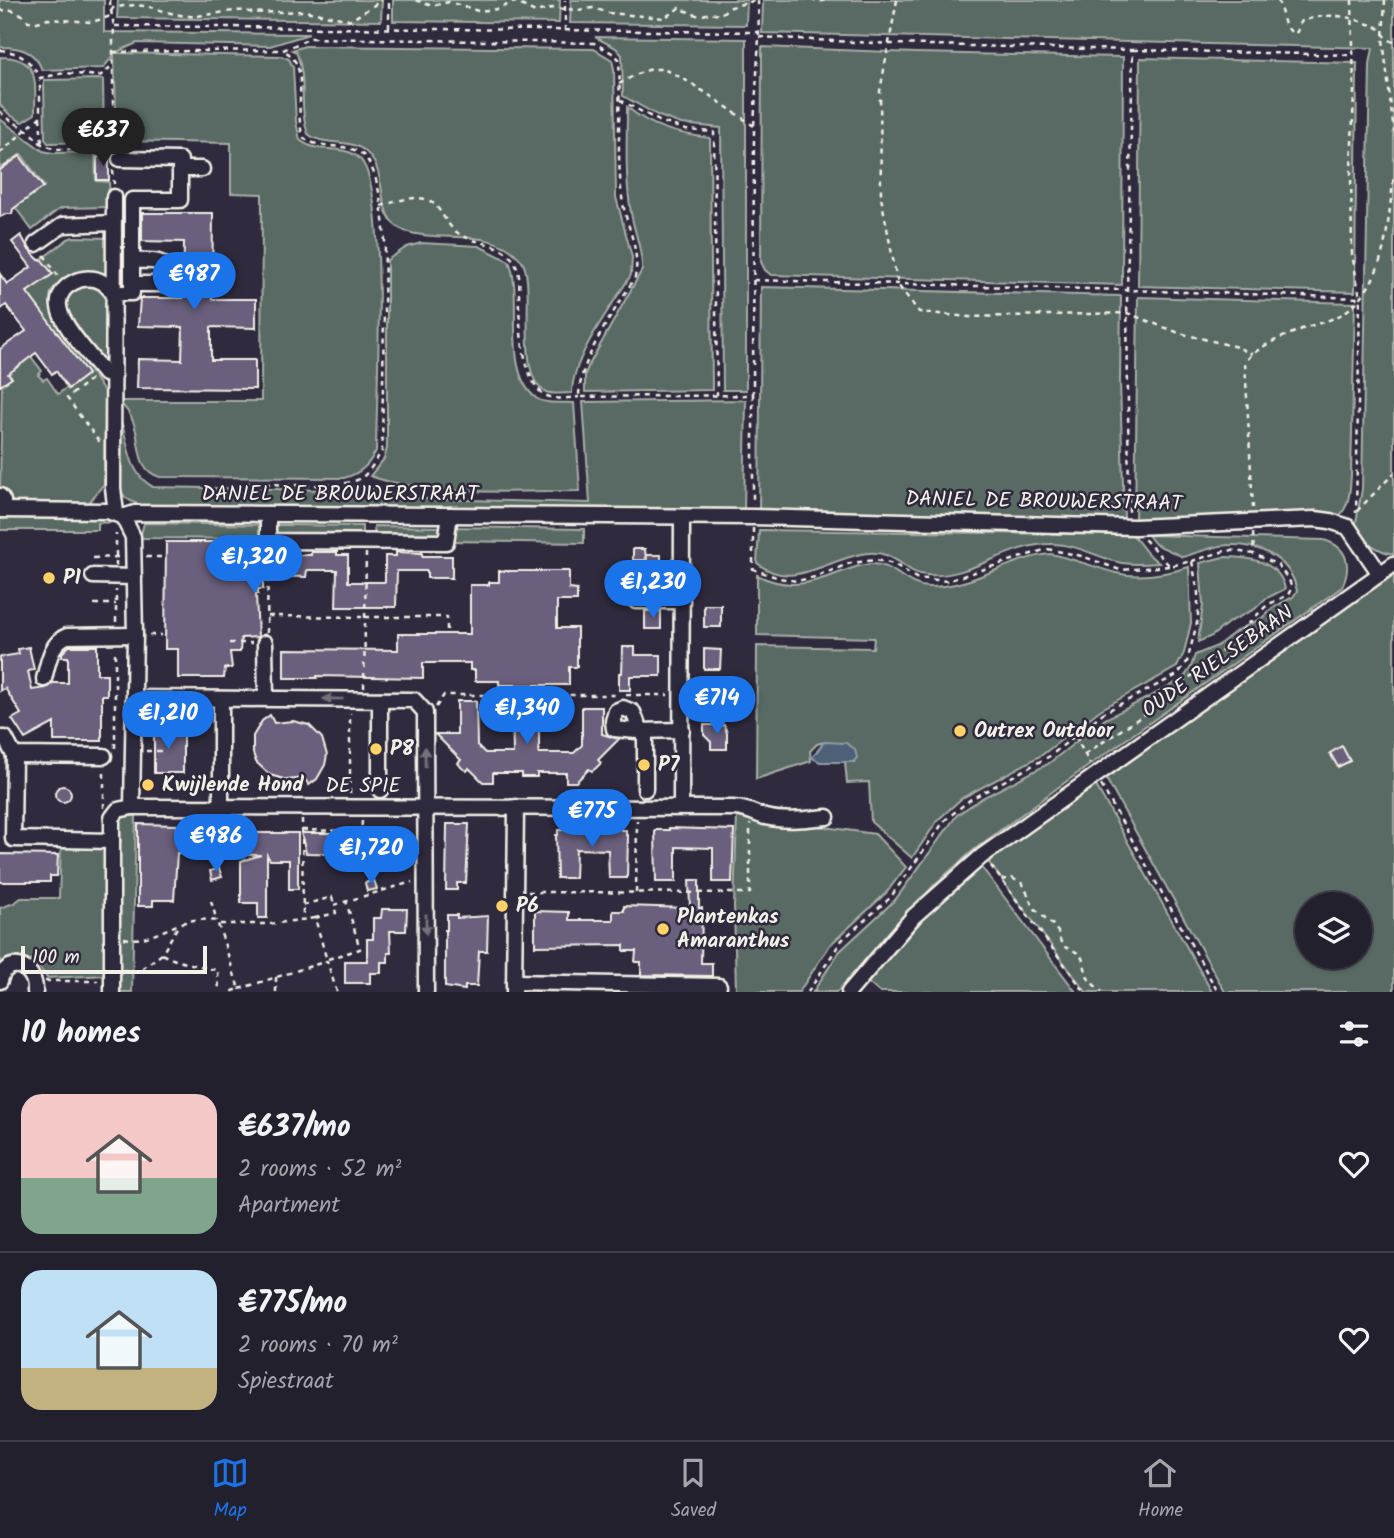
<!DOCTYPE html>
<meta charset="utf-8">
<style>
:root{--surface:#23202e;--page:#2b2836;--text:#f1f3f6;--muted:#a3a3aa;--line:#403e4a;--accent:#1a73e8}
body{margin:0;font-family:Kalam,sans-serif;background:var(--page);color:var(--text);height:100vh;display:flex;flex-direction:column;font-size:26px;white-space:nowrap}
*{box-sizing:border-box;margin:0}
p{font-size:23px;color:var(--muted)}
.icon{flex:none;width:38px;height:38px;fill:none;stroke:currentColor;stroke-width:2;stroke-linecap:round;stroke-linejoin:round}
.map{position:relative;height:992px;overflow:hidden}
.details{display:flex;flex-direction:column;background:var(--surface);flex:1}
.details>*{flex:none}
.fabs{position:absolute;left:1295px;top:892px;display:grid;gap:14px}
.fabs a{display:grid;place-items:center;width:77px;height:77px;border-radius:50%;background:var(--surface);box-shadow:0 2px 5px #0004,0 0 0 2px var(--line);font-size:35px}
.scale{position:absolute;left:21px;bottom:18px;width:186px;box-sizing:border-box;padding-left:7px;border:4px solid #f4f1e8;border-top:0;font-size:19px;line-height:24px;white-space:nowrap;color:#f4f1e8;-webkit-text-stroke:5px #2f2a3d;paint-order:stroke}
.price{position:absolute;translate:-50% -60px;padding:0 16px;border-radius:24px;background:var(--accent);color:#fff;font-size:23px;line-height:46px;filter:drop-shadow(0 2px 4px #0008)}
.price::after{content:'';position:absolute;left:50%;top:42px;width:21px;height:16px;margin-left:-10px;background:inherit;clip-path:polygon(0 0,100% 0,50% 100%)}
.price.selected{background:#222;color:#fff}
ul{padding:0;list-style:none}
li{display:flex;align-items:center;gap:21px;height:175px;padding:0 21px}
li+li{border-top:2px solid var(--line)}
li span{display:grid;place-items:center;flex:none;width:196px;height:140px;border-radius:21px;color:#555}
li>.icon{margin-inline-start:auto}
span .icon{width:84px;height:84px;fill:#fffc;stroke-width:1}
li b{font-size:30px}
h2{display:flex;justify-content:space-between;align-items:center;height:84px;padding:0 21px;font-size:30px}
.tabs{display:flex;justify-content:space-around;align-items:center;height:98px;border-top:2px solid var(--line);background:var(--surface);font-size:19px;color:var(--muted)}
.tabs a{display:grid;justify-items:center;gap:4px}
.tabs .selected{color:var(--accent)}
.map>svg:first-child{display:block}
</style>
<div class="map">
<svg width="1394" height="992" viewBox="0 0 1394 992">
<rect width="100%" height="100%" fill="#2f2a3d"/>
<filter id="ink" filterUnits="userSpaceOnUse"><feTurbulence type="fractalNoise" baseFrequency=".0143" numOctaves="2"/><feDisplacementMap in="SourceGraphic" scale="14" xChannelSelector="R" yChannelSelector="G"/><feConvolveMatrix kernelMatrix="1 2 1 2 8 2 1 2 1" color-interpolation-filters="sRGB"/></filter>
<g filter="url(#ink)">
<!-- green -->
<g fill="#596b63" stroke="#a6aea6" stroke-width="2" fill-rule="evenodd">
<path d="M0,0H104V32L309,34L270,46L137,43L115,53L281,56L289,59L293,67L296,122L300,140C317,155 344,143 360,159C389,188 376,401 376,451C368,466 361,473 344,478L160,477C135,470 141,443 134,424C131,415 125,407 118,401H261L262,194L231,193V143L117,141L114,55L103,68L42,70C35,50 19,47 0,47Z"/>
<path d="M118,0H382L381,21L117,18Z"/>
<path d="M393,0H560L559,23L393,21Z"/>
<path d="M571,0H747L746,25L570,23Z"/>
<path d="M763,0H1394V554C1376,551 1366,542 1355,528L1362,489L1370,64L1373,48L762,33Z"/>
<path d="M595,37L746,39V390H723L721,128L681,124L659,116L623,96L622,55L616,48Z"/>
<path d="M305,46L594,49L612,60L614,69L616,197L632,257L631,275C612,306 572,357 572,393C564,393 553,395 546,392C513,377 538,280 521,260C492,225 441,244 405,231C376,220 387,184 374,162C356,132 328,150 308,134C298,108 308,79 296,52L292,50Z"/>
<path d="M762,47L916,53L1123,57L1122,285L771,275L765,270L761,262Z"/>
<path d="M0,57C41,57 35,83 35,114L22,122L10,115L0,105Z"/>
<path d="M1140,58L1357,63L1355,292L1138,286Z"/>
<path d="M103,79L104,142L48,143L45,139L44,80Z"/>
<path d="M627,107C652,128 678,134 710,138L712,390L585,392V374L589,365L642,270C643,248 632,228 630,206C625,173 627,140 627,107Z"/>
<path d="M0,119L43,151L53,153L95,152L96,181L109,182L110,207L64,208L58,210L32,230L15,207L44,186L21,154L0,169Z"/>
<path d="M73,237L109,238L108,275C75,271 33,280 57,323L105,393L104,484L86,506L10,504L0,490L2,377L26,350L42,371L38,375L43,380L47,378L58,394L81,377L21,295L35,264L68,239Z"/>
<path d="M421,243L479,246L509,261C524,297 501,371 536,398C546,405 563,402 574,403L580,491C517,491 429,497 370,476L384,459L387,448V260L407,247Z"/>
<path d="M88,284C120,292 109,341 109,367L106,368L69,317L65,305L73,289Z"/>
<path d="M761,287L1121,296L1120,381L1124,519L759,514Z"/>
<path d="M1138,297L1355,303L1351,475C1350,489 1350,506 1339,516L1135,519Z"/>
<path d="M746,400L744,513L146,506C135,504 123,500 120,488C116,475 118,435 118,419L122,424C129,447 129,474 153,487L330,490L360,486L389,494L427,499L590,503L583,402Z"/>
<path d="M0,515H108L114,519V522L98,523V530H0Z"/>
<path d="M144,523L362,526V540L140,538Z"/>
<path d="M374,526L584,529V543L375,540Z"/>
<path d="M759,530L1133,535L1147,553L1159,563C1147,564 1134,565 1122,563C1098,558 1075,543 1050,544C1007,544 971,579 926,575C904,574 897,550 868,553C831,556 793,593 757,563Z"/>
<path d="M1148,535L1324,540C1348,547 1352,566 1342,587L1060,786L975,849L935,884L837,992H813L839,952L895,900L957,815L982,798L1048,764L1105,719L1169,687L1185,676L1191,667L1195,655L1217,646L1236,631L1262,618L1272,608L1293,597L1297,591C1290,556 1254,541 1220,546C1207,549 1195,553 1183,557L1155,544Z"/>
<path d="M1051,554C1074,559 1094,567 1116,573C1140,579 1166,574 1189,567L1191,623L1184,653L1177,667L1100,710L1042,755L962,798L938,820L912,858L871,822L869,782L847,783L845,762H853L824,742L817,744L810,751L811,761L756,779L757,646L873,648L874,638L757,635V575C789,591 813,583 844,571C852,568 861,565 870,564C893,562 905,586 928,587C973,588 1008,558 1051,554Z"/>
<path d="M1223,557C1248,557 1279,560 1285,589L1265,599L1255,609L1229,622L1212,636L1198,642L1203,605L1200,563Z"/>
<path d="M1394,569V992H1225L1104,775ZM1307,905H1360V957H1307Z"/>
<path d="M1094,782L1212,992H1086L987,860Z"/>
<path d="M123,814H136L132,992H120L119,816Z"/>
<path d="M737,815L875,834L906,867L886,893L830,945L799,992H736L734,906Z"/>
<path d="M107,843L108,975L47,978L34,960H15L0,965V908L14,903L21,898H59L61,844Z"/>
<path d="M980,865L1076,992H879L867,982L924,918Z"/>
</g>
<!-- water -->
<path fill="#4e6178" stroke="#909ba5" stroke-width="2" d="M824,742L846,743L855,749L857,758L853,762H820L812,758Z"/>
<!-- building -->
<g fill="#6a5e7b" stroke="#f4f1e8" stroke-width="2">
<path d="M20,156L43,187L13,209L12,214H6L0,217V170Z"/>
<rect x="97" y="157" width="12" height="23"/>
<path d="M142,213H213L212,299H256V328L211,327V360H255V389L137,388L138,359L182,360L183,327L138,326L140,298H183L184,242L142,241Z"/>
<path d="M21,235L29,250L39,260L41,259L53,274L27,292L88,374L68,389L56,371L52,374L36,353L8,374L12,378L0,386V349L26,331L6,305L0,310V274L7,284L31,267L12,242Z"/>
<path d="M166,542H258L265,550L266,555H311V552H337V555H348V582H385V556H396V552L422,553V556H452V578H427V571H397L396,607H336L337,570H307L306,577L263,576V589H258V594H256L258,637L241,638L240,652H230L232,668H225L224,678H178V649H165Z"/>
<path d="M633,549H645L646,560H633Z"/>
<path d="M647,555H661V578H646Z"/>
<path d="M499,571H569V589L577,590V601H557V628H577V667H569V685H499V681H475V670H470V663H423V678L317,676V678H284V649L398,650V634H470V585H489V582H499Z"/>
<rect x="704" y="605" width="17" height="22"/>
<rect x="645" y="611" width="16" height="18"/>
<path d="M69,646H97V674H107V695H102V741H54V723L25,739L12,719L21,714L5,688L0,691V657L19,654L18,649L29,647L34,670L28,671L32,690L46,688L53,683H68V657H62V653Z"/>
<path d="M623,647H635V655H661V676H630V690H619V673H622Z"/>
<path d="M704,649L721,650L720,669H704Z"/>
<path d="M457,701H476L477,745L485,753H513L512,707H527V705H539V753H574L582,745V707H602V734L619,739L598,760L601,763L596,768L592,771L589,769L576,782H566V773H537V777H522V773H493V782H483L469,768L467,771L462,768L458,763L461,760L435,734H457Z"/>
<path d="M270,715L274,723L293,721L309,725L322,738L327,755L325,765L317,779L309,785L304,778L287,780L270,775L256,762L253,753V736L262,721Z"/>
<path d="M704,725H724L727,733V749H711V742L704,735Z"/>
<rect x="154" y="729" width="29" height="44"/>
<path d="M1342,746L1350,761L1338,767L1330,753Z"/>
<circle cx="63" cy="794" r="8"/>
<path d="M138,824L177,825V833H298V889H289V860H270L267,855V918H258V903H241V861L261,855L177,853L174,900H153V906H138Z"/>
<path d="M447,824H469L466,883H457V890H446Z"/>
<path d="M564,828H621V830H626V835H628L627,878H609L608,850L576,849L575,878H557L556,835H558V830H563Z"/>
<path d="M669,828L734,830L732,882H713V848L676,847V882H656L655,830H669Z"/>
<path d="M301,833H336V839H378V843H412V863H384V857H359V854L306,853Z"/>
<path d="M0,854L58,855L57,876H50V882H0Z"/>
<path d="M219,868L222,877L212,880L210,871Z"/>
<path d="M374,880L377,889L367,891L365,883Z"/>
<path d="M689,880H699V908H702L701,963H712V976L641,975V962H635L636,951H624V945L535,946V911L569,912V920H613V911H624V906L690,908Z"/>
<path d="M382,909H407L406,931H390L391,953H388V962H381V973H370V983H345V961H367V939H373V918H381Z"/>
<path d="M447,915H457V918L488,916L487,951H479L477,986H465V990L445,987V930H447Z"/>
</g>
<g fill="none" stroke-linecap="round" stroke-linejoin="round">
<!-- minor casing -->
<g stroke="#f4f1e8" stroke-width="19">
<g id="minor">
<path d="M180,169H202"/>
<path d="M114,197L113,488L116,513"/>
<path d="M36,244L63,225L113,223"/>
<path d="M132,284H161L166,282L170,274C165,257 146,261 132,261"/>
<path d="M114,376L105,374C92,358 61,325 59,307C56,285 85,272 102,282C106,284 110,290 114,293H132V200H180V160L120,159"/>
<path d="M0,496L3,501V510"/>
<path d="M0,510L108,511L123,517L135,513L753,517L1135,527L1315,519L1330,521L1348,527L1380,574"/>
<path d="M268,514V541L446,542L450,515"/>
<path d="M93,576L134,577"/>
<path d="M636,601H682"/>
<path d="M265,643L266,698"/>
<path d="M44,679C48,663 51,642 67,636L135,635"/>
<path d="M134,698L414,700L425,712L426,992"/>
<path d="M637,731L614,729L613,721L616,711L623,708L633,712L637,722V731L682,730"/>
<path d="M645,731V789"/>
<path d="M0,738H5L14,755L104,756"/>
<path d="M14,755L13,839L112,841"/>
<path d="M380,790V700"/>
<path d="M132,807L733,808C746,808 753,813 765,817C786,822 806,819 827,817"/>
<path d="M221,807V699"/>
<path d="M681,807L682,517"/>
<path d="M0,981C5,956 36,963 35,992"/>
<path d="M514,982L719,986"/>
<path d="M112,992V818L118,810L132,807L135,635L133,537L123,517"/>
<path d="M514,992L516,807"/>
<path d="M849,992L914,916L982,856L1394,564"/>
</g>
</g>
<!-- path -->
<g stroke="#f4f1e8" stroke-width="2.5" stroke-dasharray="5 5" stroke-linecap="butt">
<path d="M110,0C110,14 116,24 113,37V149"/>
<path d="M416,0L432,6L449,2L478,11L497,9L515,2L535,12L552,8L578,10L593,8L609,13L664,18L679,8L699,16L710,13L720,15L728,8L756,0"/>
<path d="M811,0L819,2L826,0"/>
<path d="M897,0L880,91L881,197L898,285L919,312L968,317L1127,313L1179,333L1237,347L1252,354"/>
<path d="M1278,0L1285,25L1292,33L1297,32L1300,22C1324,13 1343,14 1366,23C1370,25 1374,25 1377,27C1384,32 1385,39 1394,42"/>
<path d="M1352,0L1354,92L1351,170L1352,254L1360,297"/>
<path d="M1385,0L1383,39L1394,133"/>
<path d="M0,11L9,9L21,14L28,21L37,22L48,19L92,22L108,17L113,8C150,0 154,12 187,16C204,18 239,6 252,13L305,11L351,20L382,0"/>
<path d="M115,26L758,32"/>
<path d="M389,28V0"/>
<path d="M565,31V0"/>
<path d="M759,37L891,44L1133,50L1127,290L1360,298L1356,513"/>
<path d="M0,50C20,52 31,61 40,78L64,73L100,76L113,65"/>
<path d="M1133,50L1353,55"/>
<path d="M113,52L283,50L311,38L594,43L614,54L619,59C621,105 616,152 622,197C625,224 641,249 635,277C616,310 579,358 579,397L753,395V504"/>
<path d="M619,84C632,77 645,68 660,69C677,70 736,114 754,126"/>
<path d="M620,100L659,121L686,130L714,132L717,395"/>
<path d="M0,111L5,117L27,130L42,144L56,149L110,150"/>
<path d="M40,117L42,144"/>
<path d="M0,153L40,117V80"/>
<path d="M113,170L114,184"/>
<path d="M381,206C395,202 419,192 433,203C441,210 445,221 453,229C470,246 499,239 513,260C523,274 518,291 519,307C520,329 524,387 547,396C557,400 568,398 579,397"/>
<path d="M44,255L58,276"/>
<path d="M754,280L1127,290L1129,513"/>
<path d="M91,379L67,398L100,443"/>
<path d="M753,395L754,126L759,37L758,0"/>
<path d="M245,483C274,483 330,490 357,480C368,476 375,461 382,451L385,241C383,218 380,174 365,157C359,150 349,148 341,147C329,145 313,146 304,138C291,112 314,66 283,50"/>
<path d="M1253,508L1245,362C1259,345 1279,339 1300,330C1315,323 1335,321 1349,309C1388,277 1387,223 1394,176"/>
<path d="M1357,511L1394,473"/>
<path d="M753,528V569L779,578L797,581L815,577L851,563L876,560L894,564L916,578L947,581L1047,549L1082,556L1120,570L1170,566"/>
<path d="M1253,533L1254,554"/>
<path d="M146,557H163"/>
<path d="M93,558L118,557"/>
<path d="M116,566V534"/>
<path d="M94,604H116"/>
<path d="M268,616L362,617"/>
<path d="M365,617H447V630"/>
<path d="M116,622V590"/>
<path d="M267,633L268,555"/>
<path d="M149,635H162"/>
<path d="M229,643H252"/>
<path d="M364,688L366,553"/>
<path d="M626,695H668"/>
<path d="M436,707L444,695H619"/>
<path d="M1075,736L1090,764"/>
<path d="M115,748V649"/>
<path d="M146,751H164"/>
<path d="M1085,754L1145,714L1186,680L1211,662L1267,605L1288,595L1291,589L1290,582L1278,565L1254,554L1228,550L1192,561"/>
<path d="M1101,785L1218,992"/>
<path d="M350,794V713"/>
<path d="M104,808V769"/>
<path d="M302,819L303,921"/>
<path d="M302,830L347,831V837L413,838"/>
<path d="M361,836L362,821"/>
<path d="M991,866L1085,992"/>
<path d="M1002,880L1012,878L1023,884L1034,908L1053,925L1058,932L1062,946C1084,954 1081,954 1087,975C1088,981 1098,988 1102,992"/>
<path d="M528,892L750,893V824"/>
<path d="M636,893L637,820"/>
<path d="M211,901L217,921"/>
<path d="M303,905L332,897L334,905"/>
<path d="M315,918L336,913L334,905L412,882"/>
<path d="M220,924H270L315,918L327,961"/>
<path d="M124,938C151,943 169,924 194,920C202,919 210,920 217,921L239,989L230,992"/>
<path d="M162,954C179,964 199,964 218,971L219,992"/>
<path d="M328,959L360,949L346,901"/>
<path d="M123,970L137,972L162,954L178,926"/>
<path d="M276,977V992"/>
<path d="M45,981H98"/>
<path d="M239,989L327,961L337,992"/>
<path d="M808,992L842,940L890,898L945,820L971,799L1050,756L1103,713L1177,675L1187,662L1198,619V593L1192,561L1170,566L1144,539"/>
</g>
<!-- minor -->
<use href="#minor" stroke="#2f2a3d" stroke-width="14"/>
</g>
<!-- one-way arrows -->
<defs><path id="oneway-solid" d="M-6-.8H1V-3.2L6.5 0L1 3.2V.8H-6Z" transform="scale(1.75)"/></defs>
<g fill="#747079">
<use href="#oneway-solid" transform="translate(333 699) rotate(-179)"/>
<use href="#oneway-solid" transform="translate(425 757) rotate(-91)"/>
<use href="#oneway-solid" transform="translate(426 924) rotate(90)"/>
</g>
</g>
<!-- markers -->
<g fill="#ffd166" stroke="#2f2a3d" stroke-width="2.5">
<circle cx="49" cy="578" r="7"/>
<circle cx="960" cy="731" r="7"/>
<circle cx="376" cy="749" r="7"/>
<circle cx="644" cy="765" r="7"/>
<circle cx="148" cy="785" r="7"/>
<circle cx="502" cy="906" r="7"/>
<circle cx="663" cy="929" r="7"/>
</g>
<g text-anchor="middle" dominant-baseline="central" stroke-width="5" stroke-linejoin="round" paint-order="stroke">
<!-- street labels -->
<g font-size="21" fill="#f4f1e8" stroke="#2f2a3d">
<text x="340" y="494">DANIEL DE BROUWERSTRAAT</text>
<text transform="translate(1044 502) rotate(1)">DANIEL DE BROUWERSTRAAT</text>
<text transform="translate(1218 662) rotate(-35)">OUDE RIELSEBAAN</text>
<text x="363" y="786">DE SPIE</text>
</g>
<!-- poi labels -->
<g font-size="21" font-weight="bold" fill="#f4f1e8" stroke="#2f2a3d" text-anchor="start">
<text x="63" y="578">P1</text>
<text x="974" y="731">Outrex Outdoor</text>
<text x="390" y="749">P8</text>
<text x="658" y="765">P7</text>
<text x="162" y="785">Kwijlende Hond</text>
<text x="516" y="906">P6</text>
<text x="677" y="917">Plantenkas<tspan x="677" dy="24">Amaranthus</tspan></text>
</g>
</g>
</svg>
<div class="fabs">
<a><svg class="icon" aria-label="layers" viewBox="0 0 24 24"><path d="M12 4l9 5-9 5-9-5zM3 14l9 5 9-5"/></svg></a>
</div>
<div class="scale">100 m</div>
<b class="price selected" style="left:103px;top:168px">€637</b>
<b class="price" style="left:194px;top:312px">€987</b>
<b class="price" style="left:254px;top:595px">€1,320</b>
<b class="price" style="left:653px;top:620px">€1,230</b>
<b class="price" style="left:717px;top:736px">€714</b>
<b class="price" style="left:527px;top:746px">€1,340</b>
<b class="price" style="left:168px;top:751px">€1,210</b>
<b class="price" style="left:592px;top:849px">€775</b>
<b class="price" style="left:216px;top:874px">€986</b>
<b class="price" style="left:371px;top:886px">€1,720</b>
</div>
<section class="details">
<h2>10 homes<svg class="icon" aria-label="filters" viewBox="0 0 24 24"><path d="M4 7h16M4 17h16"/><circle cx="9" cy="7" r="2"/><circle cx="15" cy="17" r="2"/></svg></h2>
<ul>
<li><span style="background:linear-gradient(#f6c9c9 60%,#7fa58c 0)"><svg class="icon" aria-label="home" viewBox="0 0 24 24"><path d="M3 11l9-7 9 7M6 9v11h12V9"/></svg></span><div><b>€637/mo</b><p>2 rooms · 52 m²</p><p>Apartment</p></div><svg class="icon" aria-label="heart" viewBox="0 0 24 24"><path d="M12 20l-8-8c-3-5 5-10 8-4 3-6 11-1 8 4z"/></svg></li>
<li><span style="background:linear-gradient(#bfe0f5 70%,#c2b280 0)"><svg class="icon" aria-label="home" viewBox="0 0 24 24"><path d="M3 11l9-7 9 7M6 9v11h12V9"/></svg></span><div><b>€775/mo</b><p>2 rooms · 70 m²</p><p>Spiestraat</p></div><svg class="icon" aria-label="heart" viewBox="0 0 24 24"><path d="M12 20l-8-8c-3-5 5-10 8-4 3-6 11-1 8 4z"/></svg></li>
</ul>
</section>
<nav class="tabs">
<a class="selected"><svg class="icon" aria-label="map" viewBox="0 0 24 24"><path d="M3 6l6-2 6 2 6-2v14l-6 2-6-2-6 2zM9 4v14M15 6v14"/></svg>Map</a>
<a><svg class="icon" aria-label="saved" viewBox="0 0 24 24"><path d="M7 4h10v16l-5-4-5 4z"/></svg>Saved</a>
<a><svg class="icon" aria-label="home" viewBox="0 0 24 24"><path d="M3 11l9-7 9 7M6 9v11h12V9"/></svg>Home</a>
</nav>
